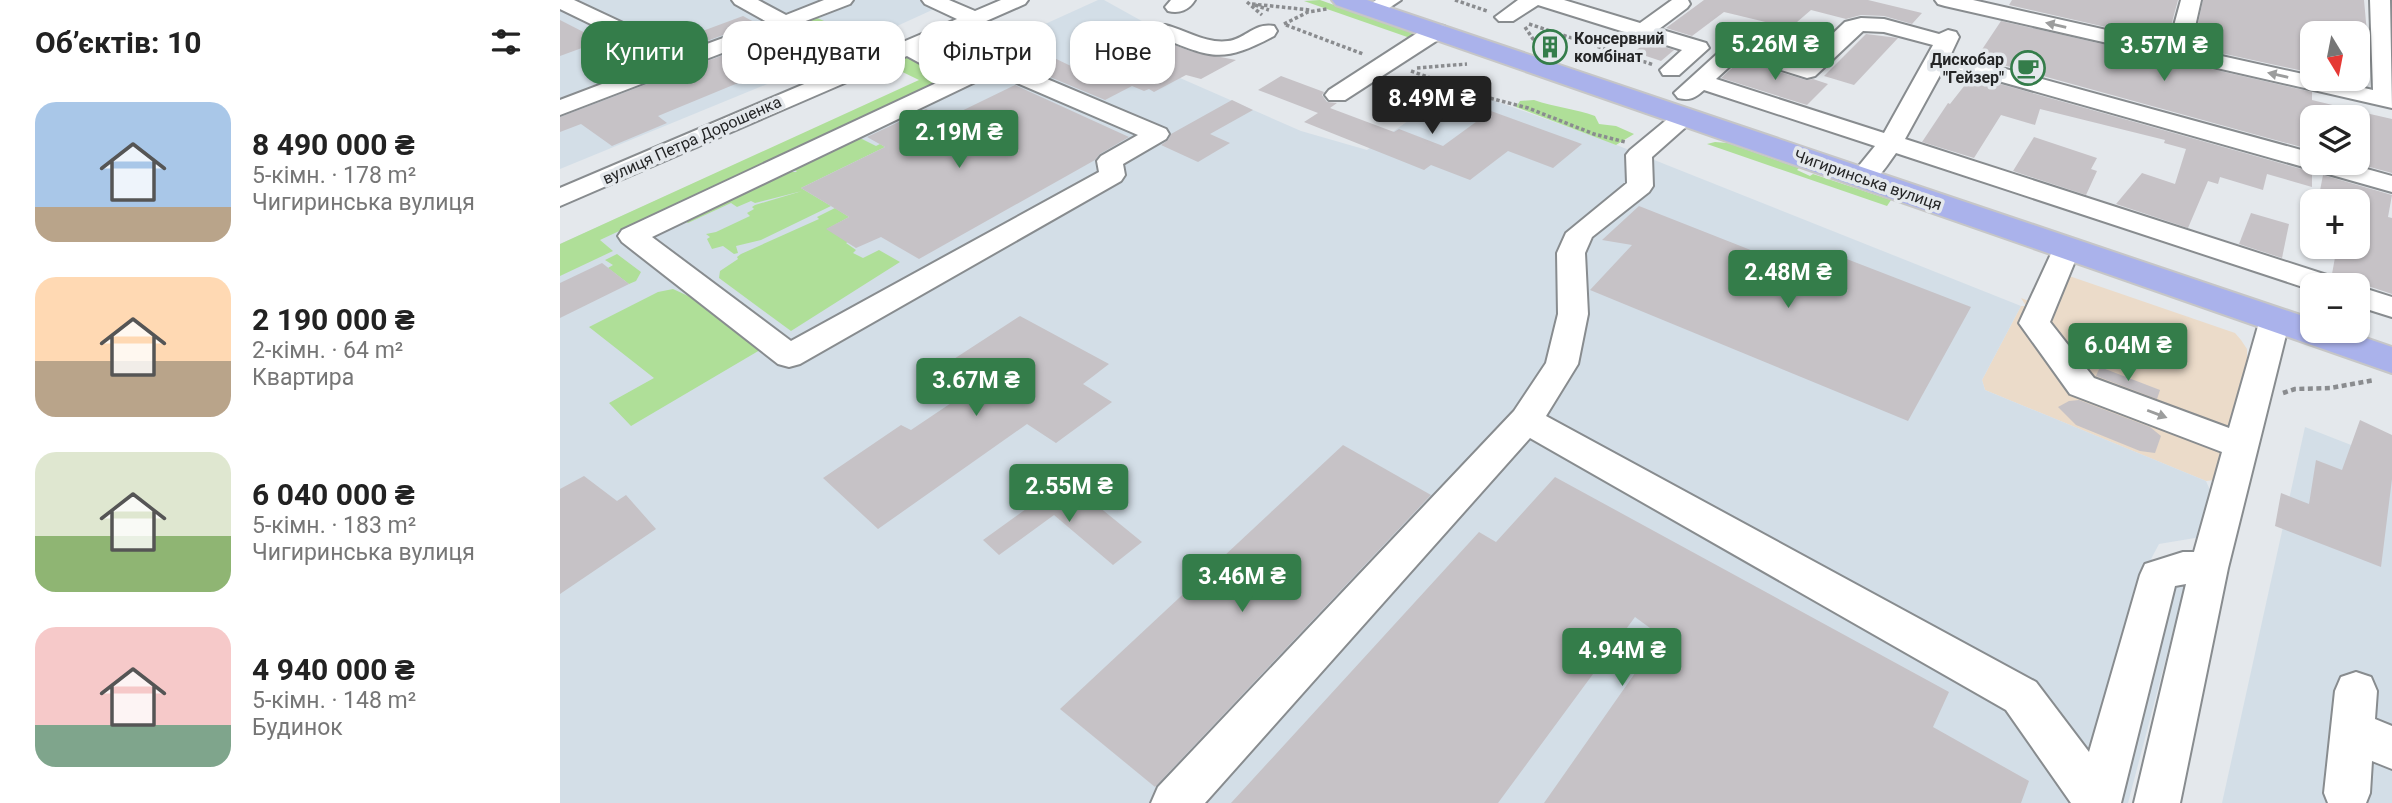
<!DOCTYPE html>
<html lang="uk">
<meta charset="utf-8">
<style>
:root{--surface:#fff;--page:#f2f2f2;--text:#222;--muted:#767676;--accent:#347d4a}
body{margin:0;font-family:Roboto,sans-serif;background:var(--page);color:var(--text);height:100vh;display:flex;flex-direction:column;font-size:26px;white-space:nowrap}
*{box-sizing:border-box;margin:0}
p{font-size:23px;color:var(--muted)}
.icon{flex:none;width:38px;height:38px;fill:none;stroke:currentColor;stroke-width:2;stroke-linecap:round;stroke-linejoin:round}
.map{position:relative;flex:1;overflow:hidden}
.panel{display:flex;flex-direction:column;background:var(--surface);width:560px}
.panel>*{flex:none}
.banner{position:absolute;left:21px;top:21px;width:665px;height:63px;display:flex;gap:14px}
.needle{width:46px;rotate:170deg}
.buttons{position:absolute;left:1740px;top:21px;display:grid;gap:14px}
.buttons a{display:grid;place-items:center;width:70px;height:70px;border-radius:14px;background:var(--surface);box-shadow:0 2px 5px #0004;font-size:35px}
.price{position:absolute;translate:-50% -60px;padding:0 16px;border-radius:7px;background:var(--accent);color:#fff;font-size:23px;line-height:46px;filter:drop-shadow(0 2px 4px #0008)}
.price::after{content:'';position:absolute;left:50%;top:42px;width:21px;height:16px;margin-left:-10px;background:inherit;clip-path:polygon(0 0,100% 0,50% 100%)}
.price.current{background:#222;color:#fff}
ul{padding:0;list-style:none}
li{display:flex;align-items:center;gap:21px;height:175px;padding:0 35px}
li span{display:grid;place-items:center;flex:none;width:196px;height:140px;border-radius:21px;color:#555}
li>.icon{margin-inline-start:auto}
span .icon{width:84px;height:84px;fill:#fffc;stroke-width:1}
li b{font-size:30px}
h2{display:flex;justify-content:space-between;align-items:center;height:84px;padding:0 35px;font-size:30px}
.tag{padding:0 24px;border-radius:21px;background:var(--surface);box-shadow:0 2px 5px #0004;font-size:24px;line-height:63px}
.tag.current{background:var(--accent);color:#fff}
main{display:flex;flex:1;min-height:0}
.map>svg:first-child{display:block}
</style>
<main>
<section class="panel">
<h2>Об’єктів: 10<svg class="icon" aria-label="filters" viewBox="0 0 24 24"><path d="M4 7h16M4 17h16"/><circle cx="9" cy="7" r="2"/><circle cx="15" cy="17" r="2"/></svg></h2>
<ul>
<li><span style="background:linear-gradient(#a9c7e8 75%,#b9a48a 0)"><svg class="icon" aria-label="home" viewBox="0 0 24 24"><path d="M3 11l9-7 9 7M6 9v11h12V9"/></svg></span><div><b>8 490 000 ₴</b><p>5-кімн. · 178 m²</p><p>Чигиринська вулиця</p></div></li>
<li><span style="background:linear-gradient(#ffd9b3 60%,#b9a48a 0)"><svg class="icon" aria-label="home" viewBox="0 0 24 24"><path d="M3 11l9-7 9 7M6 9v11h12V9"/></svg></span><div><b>2 190 000 ₴</b><p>2-кімн. · 64 m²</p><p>Квартира</p></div></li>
<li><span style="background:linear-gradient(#dfe7d0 60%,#8fb573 0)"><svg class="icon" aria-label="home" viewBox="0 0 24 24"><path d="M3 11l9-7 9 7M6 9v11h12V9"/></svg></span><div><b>6 040 000 ₴</b><p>5-кімн. · 183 m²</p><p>Чигиринська вулиця</p></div></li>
<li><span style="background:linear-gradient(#f6c9c9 70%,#7fa58c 0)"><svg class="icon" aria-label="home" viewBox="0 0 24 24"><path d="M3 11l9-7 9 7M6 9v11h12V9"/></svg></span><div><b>4 940 000 ₴</b><p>5-кімн. · 148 m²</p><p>Будинок</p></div></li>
</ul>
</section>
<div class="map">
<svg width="1832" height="803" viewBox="0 0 1832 803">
<rect width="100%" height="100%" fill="#e4e8ec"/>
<!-- commercial -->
<path fill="#ebdbc9" d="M1483,267L1675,333L1681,340L1687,349V361L1655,480L1646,481L1425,390L1422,380L1461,306H1466L1461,298L1469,301L1484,273Z"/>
<!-- built -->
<g fill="#d3dee7">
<path d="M0,0H394L234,73L0,169Z"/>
<path d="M538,0H544L598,30L563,47L620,78L741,131L807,150L896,87L1039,138L1461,306L1422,380L1425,390L1646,481L1654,499L1641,537L1599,544L1591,559L1627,578L1568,803H0V244Z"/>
<path d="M1745,427L1832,461V803H1662Z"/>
</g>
<!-- green -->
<g fill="#afdf98">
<path d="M760,0L851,32L854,36L853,39L744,1Z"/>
<path d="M253,16L306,40L235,70L224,64L252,48L214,30Z"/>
<path d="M1245,24L1282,31L1259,55L1232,47L1227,40Z"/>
<path d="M343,55L383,76L384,79L40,240L53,251L0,276V244L359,80L324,63Z"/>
<path d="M974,100C994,107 1016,109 1035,116L1039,124L1056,126L1074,134L1056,145L956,107L960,101Z"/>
<path d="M300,138L316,146L320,144L325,147L241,188L271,206L201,240L176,246L178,253L174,254L163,246L152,249L147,239L150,237L146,234L156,232L190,216L187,213L194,209L192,207L195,205L242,191L195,203L191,201L177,207L171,203L128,223L122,219L223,172H237L234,169Z"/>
<path d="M1155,142L1168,143L1239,168L1237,170L1250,176L1253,174L1331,200L1327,206L1147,144Z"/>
<path d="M275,208L289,217L267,229L310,230L286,243L296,250L293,253L303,258L319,250L340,262L231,331L159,278L160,271L178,259L177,257L181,254L259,219L257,217Z"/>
<path d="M57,254L81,272L76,281L69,284L48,268L53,265L45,260Z"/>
<path d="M113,289L137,300L200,350L71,426L49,403L94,378L29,327L98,292Z"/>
</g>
<!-- building -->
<g fill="#c6c2c6">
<path d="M1144,0H1308L1362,13L1352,24L1324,16L1301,15L1286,19L1251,10L1230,28L1164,12L1132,36L1106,28Z"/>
<path d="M1452,0H1618L1607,41L1449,5Z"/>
<path d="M1643,0H1804L1807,33H1752V73L1633,47Z"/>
<path d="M183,16L196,23L125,49L113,42Z"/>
<path d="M0,20L41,41L0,56Z"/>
<path d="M1441,21L1752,92V100L1793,110L1792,117H1752V150L1425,60L1430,53L1421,51Z"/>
<path d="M585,26L592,29L596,38L630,51L676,60L641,79L626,75L594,92L589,89L584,91L572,86L545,100L466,67L490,56L513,67L557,46L549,43Z"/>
<path d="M221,33L253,49L237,55L241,57L98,116L107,123L52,146L21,124L0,132V117Z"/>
<path d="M1306,34L1338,38L1294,85L1264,76Z"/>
<path d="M1198,40L1238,52L1234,56L1193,44Z"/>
<path d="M1087,42L1114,50L1101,61L1074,52Z"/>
<path d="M1181,60L1246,80L1253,79L1268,84L1247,105L1161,78Z"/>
<path d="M721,76L764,92L762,95L767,102L777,103L770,108L834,132L839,129L883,146L931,111L1022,144L993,168L948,151L910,180L871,165L864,170L744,122L758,113L698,90Z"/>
<path d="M1412,76L1752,172V187L1707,174L1703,190L1660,177L1658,184L1648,181L1628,228L1556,204L1582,173L1615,184L1626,149L1604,143L1605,140L1480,109L1475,125L1441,115L1414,158L1362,142L1388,103L1390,104Z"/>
<path d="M455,85L569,137L540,154L535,160L359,259L321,237L296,248L266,229L289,217L241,188L325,147L307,137L366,109L385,119Z"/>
<path d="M672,100L693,110L650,134L670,143L638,162L601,145L608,140L611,134Z"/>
<path d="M1797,111L1832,119V173L1795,163H1797Z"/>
<path d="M1474,137L1537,158L1531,169L1537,171L1526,195L1453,171Z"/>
<path d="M1763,175L1832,195L1828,217L1832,218V294L1772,274L1776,252L1787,256L1788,247H1797V201H1758Z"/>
<path d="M1079,206L1249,273L1266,251L1411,307L1348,421L1030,290L1072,245L1042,240Z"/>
<path d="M1691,213L1729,224L1722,258L1679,244Z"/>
<path d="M42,263L69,284L0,318V283Z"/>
<path d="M460,316L549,364L523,384L552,402L496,443L467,424L318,529L263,478L341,425L351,430L409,391L377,370Z"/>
<path d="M1540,367L1600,390L1597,399L1536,376Z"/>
<path d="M1519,400L1590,427L1601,436L1595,453L1580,451L1516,425L1498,407L1509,401Z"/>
<path d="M1800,420L1832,435V479L1821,567L1715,526L1721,493L1749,504L1756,460L1782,470Z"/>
<path d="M783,445L871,495L595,787L500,709Z"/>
<path d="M24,476L57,501L66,495L96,529L0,594V489Z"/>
<path d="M995,477L1389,692L1373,727L1469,781L1461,803H984L1101,636L1075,617L938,803H671L919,532L936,542Z"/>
<path d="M506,480L582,542L553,565L494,515L439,555L423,540Z"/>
</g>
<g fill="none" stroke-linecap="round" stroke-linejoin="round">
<!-- minor casing -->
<g stroke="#888c8f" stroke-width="4">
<g id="minor">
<path d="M0,0H14L125,52L207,22L175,4L172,0H198L226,15L264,0H293L290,4L0,115V100L105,60L0,9Z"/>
<path d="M362,0H389L415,11L441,0H468L465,4L365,48L406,69L434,58L442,60L606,129L609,134L606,139L563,164L565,175L561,181L240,364L229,367L218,364L62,242L58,236L62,230L387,78L347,56L0,206V188L397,19L365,4ZM434,73L578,135L541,156L537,161L539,172L231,341L92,237Z"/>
<path d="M611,0H635C629,10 619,14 608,11L605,7Z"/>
<path d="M816,0H841L820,14H806L803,10Z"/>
<path d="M958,0H1004L1080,23L1112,0H1128L1130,4L1127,8L1099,29L1146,43L1149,48L1119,75H1103L1100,70L1122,50L978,5L953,21H939L935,17Z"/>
<path d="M1375,0H1413L1609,44L1621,0H1641L1630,49L1752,76V79H1764L1813,90L1810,0H1830L1832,108L1385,6L1378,4Z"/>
<path d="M1301,18L1324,19L1379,34L1388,30L1396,32L1399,37L1391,54L1752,153V163H1785L1832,176V192L1385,66L1345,139L1776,278L1781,285H1752V290L1336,153C1324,169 1315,189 1293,184L1289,178L1315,146L1144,90C1135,98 1130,101 1118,98L1114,93L1168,44L1176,42L1243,62L1285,22ZM1303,31L1324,32L1373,45L1324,133L1156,79L1180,57L1247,78L1255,76Z"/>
<path d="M605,25C626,30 646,44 668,41C685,39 695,22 714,26L717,31L714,36C660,65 651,57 597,36L594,31L597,26Z"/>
<path d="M876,25L884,26L887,31L884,36L785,100H769L765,95L769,90L868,26Z"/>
<path d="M1125,110L1134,112L1137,117L1092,157L1093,186L1089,192L1032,237L1025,253L1028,314L1018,364L986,416L1476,682L1529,752L1580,575L1585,564L1623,552H1634L1662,452L1510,394L1459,323L1496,243L1506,240L1516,243L1520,249L1490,322L1534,378L1669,428L1700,319L1704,312L1715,309L1726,312L1730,319L1668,568L1620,803H1574L1626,584L1615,586L1561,803H1511L1446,710L970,438L645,803H591L598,787L954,411L986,363L998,314L997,253L1006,233L1067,183L1066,155L1070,150L1116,112Z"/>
<path d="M1797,286L1832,297V317L1797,306Z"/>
<path d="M1796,672L1811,677L1817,691L1815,719L1832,726V769L1812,761L1810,793L1806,803H1768L1764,793L1775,691L1781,677Z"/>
</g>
</g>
<!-- major casing -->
<g stroke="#c6c6c7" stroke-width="4">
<path id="major" d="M772,0H807L1752,319V331H1785L1832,347V373L776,5Z"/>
</g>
<!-- path-far1 -->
<g stroke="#8a8c8f" stroke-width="3.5" stroke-dasharray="3.5 2.5" stroke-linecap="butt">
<path d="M895,0L927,11"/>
<path d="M687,2L702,15"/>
<path d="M692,4L750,10"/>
<path d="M695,5L709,10"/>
<path d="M724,24L748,12L767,9"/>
<path d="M969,24L1094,65"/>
<path d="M726,25L803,54"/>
<path d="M965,27L977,45"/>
<path d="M857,68L907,64"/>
<path d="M851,71L918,95L968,108L1034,134L1065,142"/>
</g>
<!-- path -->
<path stroke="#8a8c8f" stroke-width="4.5" stroke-dasharray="5 3.5" stroke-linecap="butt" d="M1723,393L1735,389L1770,388L1815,380"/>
<!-- minor -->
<use href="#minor" fill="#fff" fill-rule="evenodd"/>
<!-- major -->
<use href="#major" fill="#aab2eb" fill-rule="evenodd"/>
</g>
<!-- one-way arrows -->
<defs><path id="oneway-solid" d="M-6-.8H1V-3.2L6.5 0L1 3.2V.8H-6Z" transform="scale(1.75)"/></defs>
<g fill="#9c9d9d">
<use href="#oneway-solid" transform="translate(1496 25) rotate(-167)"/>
<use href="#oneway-solid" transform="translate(1718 75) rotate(-167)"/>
<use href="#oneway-solid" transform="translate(1597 414) rotate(21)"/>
</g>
<!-- icons -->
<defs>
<g id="building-ring" transform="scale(1.75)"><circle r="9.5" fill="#e4e8ec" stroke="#347d4a" stroke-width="1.5"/><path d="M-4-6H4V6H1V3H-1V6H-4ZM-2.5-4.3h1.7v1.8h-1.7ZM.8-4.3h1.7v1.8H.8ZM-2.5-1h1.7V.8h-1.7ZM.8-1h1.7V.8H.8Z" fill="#347d4a"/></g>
<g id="cafe-ring" transform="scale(1.75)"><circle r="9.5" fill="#e4e8ec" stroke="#347d4a" stroke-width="1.5"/><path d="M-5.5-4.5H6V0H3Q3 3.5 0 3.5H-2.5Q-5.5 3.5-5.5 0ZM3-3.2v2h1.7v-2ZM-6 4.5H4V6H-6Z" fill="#347d4a"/></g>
</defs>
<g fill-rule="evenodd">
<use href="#building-ring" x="990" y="47"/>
<use href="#cafe-ring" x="1468" y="68"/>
</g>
<g text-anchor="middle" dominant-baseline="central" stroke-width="7" stroke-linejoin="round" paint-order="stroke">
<!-- far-poi labels -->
<g font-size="16" font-weight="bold" fill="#242526" stroke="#e4e8ec" text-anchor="start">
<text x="1014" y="38">Консервний<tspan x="1014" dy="18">комбінат</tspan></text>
<text x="1444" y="59" text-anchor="end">Дискобар<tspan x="1444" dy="18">"Гейзер"</tspan></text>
</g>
<!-- far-street labels -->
<g font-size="16" fill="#242526" stroke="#e4e8ec">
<text transform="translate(132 140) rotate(-24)">вулиця Петра Дорошенка</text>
<text transform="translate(1308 180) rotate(19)">Чигиринська вулиця</text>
</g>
</g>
</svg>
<div class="buttons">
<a><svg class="needle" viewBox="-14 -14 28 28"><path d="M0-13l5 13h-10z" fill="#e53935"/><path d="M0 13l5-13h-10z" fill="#767676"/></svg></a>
<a><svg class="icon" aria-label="layers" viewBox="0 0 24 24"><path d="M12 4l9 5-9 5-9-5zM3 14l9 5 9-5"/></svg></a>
<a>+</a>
<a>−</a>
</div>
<b class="price" style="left:1215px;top:82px">5.26M ₴</b>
<b class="price" style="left:1604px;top:83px">3.57M ₴</b>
<b class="price current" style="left:872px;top:136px">8.49M ₴</b>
<b class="price" style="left:399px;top:170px">2.19M ₴</b>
<b class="price" style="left:1228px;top:310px">2.48M ₴</b>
<b class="price" style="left:1568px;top:383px">6.04M ₴</b>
<b class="price" style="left:416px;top:418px">3.67M ₴</b>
<b class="price" style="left:509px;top:524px">2.55M ₴</b>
<b class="price" style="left:682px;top:614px">3.46M ₴</b>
<b class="price" style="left:1062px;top:688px">4.94M ₴</b>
<div class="banner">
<a class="tag current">Купити</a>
<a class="tag">Орендувати</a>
<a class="tag">Фільтри</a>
<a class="tag">Нове</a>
</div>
</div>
</main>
